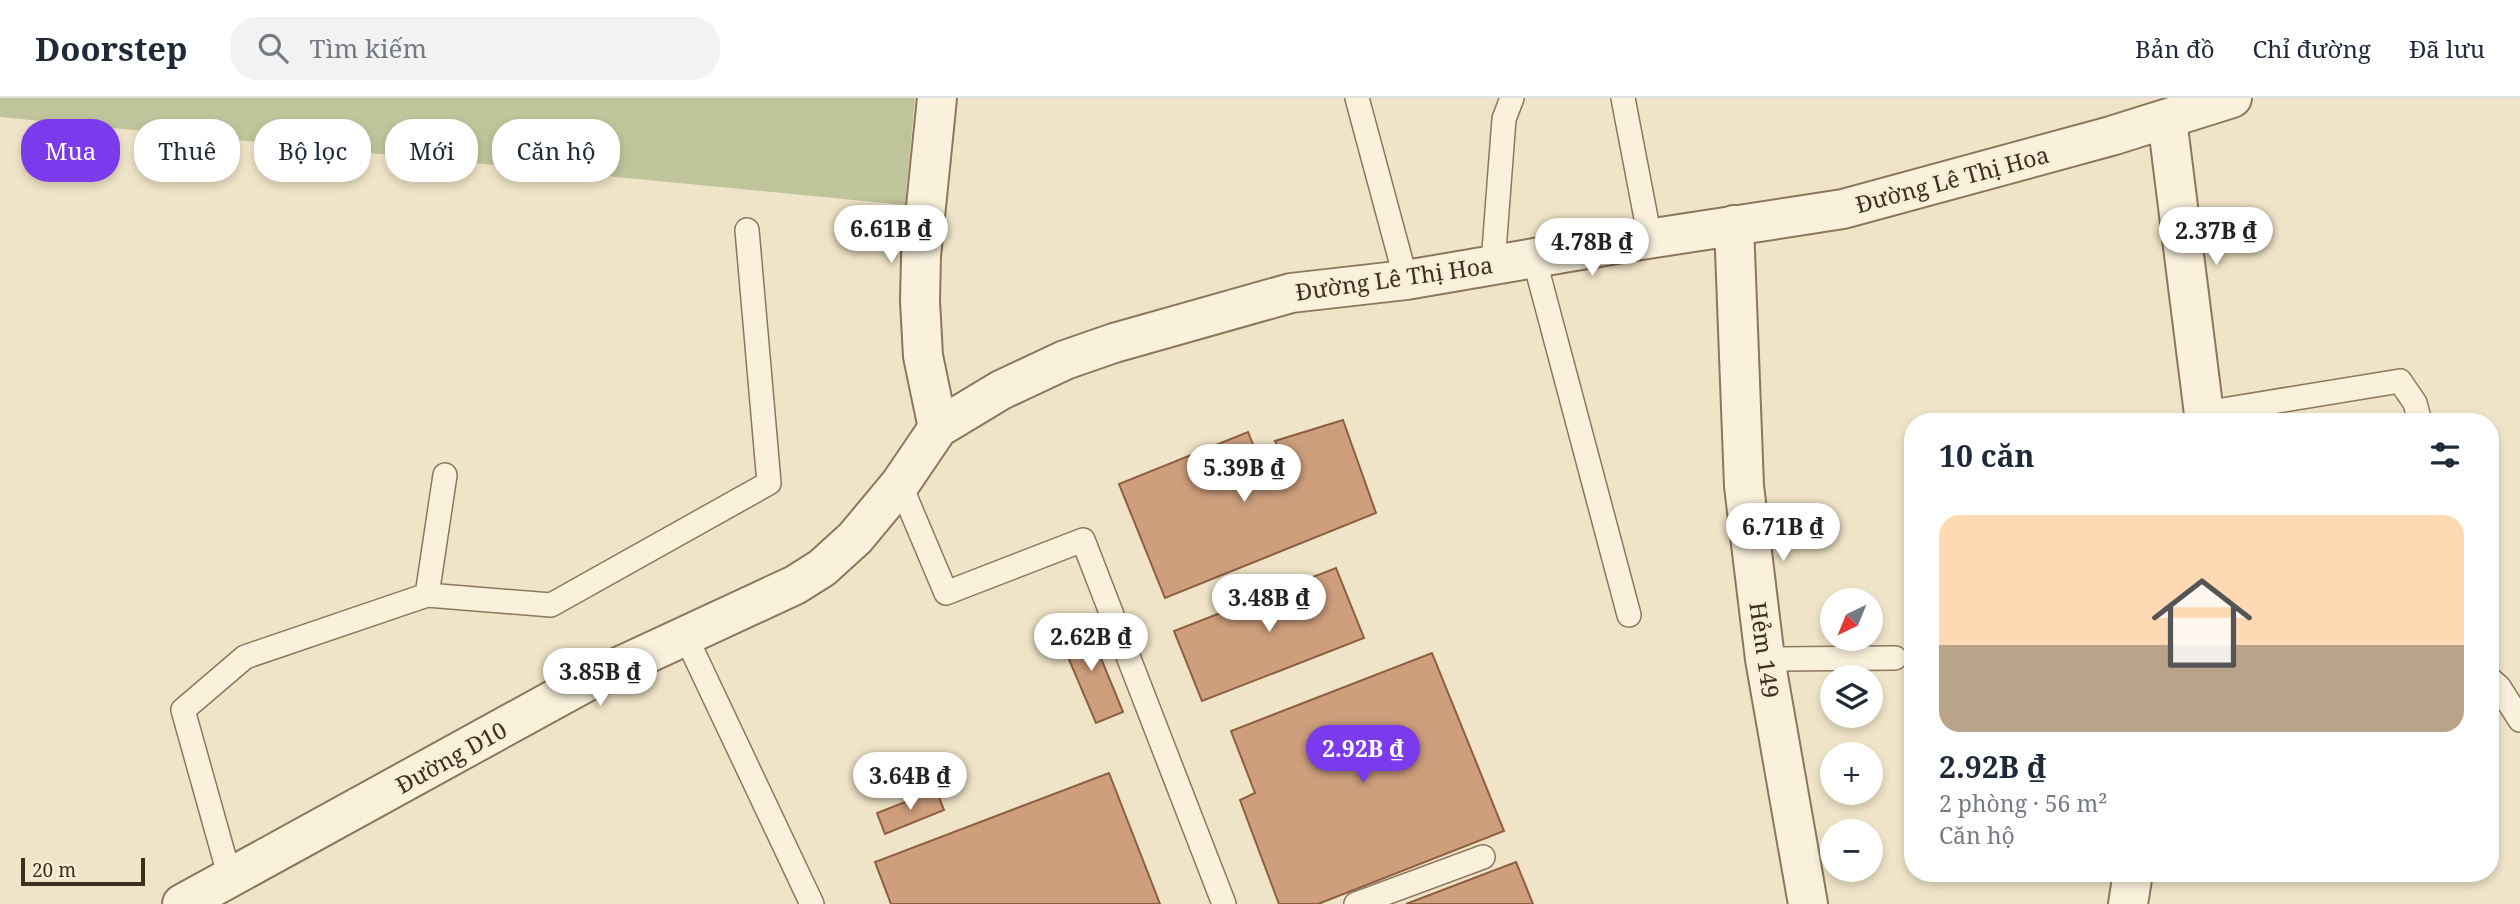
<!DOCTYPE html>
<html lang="vi">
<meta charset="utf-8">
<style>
:root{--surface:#fff;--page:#f2f2f3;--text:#1f2937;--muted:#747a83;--line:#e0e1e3;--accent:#7c3aed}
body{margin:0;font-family:"Noto Serif",serif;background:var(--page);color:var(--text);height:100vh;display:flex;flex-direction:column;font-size:26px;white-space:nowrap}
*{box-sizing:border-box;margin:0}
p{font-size:23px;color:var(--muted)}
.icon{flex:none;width:38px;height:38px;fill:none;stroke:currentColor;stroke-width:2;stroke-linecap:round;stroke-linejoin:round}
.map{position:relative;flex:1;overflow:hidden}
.panel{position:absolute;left:1904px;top:315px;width:595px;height:469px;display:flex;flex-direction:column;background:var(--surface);border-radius:28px;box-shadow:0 4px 10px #0003}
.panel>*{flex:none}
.guide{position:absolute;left:21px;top:21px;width:665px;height:63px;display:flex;gap:14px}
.needle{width:46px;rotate:223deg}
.tools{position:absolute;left:1820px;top:490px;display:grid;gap:14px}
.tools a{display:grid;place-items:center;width:63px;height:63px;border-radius:50%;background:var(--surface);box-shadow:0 4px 10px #0003;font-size:35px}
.scale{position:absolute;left:21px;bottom:18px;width:124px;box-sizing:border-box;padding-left:7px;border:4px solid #3d2e20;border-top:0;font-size:19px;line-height:24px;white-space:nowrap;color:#3d2e20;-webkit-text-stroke:5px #f7eed8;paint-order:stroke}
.price{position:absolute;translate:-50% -60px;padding:0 16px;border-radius:24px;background:#fff;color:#222;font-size:23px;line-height:46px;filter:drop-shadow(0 2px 4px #0008)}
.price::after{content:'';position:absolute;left:50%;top:42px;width:21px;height:16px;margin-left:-10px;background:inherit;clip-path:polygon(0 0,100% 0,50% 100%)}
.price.on{background:var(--accent);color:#fff}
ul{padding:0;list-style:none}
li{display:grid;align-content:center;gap:14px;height:371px;padding:0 35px}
li span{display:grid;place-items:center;height:217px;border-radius:21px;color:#555}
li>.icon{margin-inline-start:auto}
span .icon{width:126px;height:126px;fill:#fffc;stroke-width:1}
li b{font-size:30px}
h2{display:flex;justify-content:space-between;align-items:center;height:84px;padding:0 35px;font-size:30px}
.chip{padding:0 24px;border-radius:28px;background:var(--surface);box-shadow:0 4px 10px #0003;font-size:24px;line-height:63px}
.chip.on{background:var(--accent);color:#fff}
header{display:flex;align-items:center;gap:42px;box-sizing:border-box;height:98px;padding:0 35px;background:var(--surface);border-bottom:2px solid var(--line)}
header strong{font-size:33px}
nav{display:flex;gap:38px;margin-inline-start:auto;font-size:24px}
.search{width:490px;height:63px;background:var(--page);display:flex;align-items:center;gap:18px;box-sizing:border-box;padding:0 24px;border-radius:28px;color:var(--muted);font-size:26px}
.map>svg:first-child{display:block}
</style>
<header>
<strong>Doorstep</strong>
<div class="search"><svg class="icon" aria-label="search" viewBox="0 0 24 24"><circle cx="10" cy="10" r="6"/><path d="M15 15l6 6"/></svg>Tìm kiếm</div>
<nav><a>Bản đồ</a><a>Chỉ đường</a><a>Đã lưu</a></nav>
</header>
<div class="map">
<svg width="2520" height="806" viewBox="0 0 2520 806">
<rect width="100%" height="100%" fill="#f0e4c8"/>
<!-- cemetery -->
<path fill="#bfc49a" d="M0,0H915L905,107L0,19Z"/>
<!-- building -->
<g fill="#cf9f7d" stroke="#8d5f41" stroke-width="2">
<path d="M1343,322L1376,415L1165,500L1119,386L1248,334L1266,379L1287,371L1275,343Z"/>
<path d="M1336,470L1364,540L1202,603L1174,533Z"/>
<path d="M1087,526L1123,614L1096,625L1059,538Z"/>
<path d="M1432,555L1504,733L1318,806H1279L1240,702L1255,695L1231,633Z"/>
<path d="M1109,675L1160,806H891L875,764Z"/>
<path d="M936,692L944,712L885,736L877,715Z"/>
<path d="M1516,764L1533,806H1406Z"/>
</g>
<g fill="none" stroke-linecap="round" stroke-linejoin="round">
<!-- service casing -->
<g stroke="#8d765c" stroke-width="26">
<g id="service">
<path d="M1357,0L1406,182"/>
<path d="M1623,0L1650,141"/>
<path d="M1534,160L1629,517"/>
<path d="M1493,166L1504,21L1512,0"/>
<path d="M2204,315L2400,283L2415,305L2420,324"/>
<path d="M900,386L946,495L1083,442L1224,806"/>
<path d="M427,497L551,507L769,385L747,132"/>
<path d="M685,537L812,806"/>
<path d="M1765,561L1895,560"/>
<path d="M2490,581L2499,589L2520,622"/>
<path d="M230,780L183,612L245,559L427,497L445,377"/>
<path d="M1356,806L1483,759"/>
</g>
</g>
<!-- minor casing -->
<g stroke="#8d765c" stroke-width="42">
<g id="minor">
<path d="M2167,21L2205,324"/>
<path d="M1734,127L1744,388L1765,561L1808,806"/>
<path d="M2128,806L2133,775"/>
</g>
</g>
<!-- tertiary casing -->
<g stroke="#8d765c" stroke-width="42">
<g id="tertiary">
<path d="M937,0L921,158L920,203L923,258L938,330"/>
<path d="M182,806L586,584L795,487L822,470L855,440L900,386L938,330L1001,292L1065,262L1114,245L1291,195L1406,182L1628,144L1843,111L2111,38L2232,0"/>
</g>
</g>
<!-- service -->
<use href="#service" stroke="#faf1dc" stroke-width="23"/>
<!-- minor -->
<use href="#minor" stroke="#faf1dc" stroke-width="38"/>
<!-- tertiary -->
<use href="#tertiary" stroke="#faf1dc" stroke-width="38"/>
</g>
<g text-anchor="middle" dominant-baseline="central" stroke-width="5" stroke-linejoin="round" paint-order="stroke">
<!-- street labels -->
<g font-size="23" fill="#3d2e20" stroke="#f7eed8">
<text transform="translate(1952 81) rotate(-15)">Đường Lê Thị Hoa</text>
<text transform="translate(1394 180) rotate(-8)">Đường Lê Thị Hoa</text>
<text transform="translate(1765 552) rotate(82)">Hẻm 149</text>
<text transform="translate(451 659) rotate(-29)">Đường D10</text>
</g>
</g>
</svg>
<div class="tools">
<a><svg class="needle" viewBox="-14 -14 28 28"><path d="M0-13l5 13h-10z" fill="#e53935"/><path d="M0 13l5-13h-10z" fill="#747a83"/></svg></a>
<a><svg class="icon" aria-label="layers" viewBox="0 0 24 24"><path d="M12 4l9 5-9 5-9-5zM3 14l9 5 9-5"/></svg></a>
<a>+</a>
<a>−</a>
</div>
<div class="scale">20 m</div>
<b class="price" style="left:891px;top:167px">6.61B ₫</b>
<b class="price" style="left:2216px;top:169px">2.37B ₫</b>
<b class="price" style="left:1592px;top:180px">4.78B ₫</b>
<b class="price" style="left:1244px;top:406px">5.39B ₫</b>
<b class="price" style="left:1783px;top:465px">6.71B ₫</b>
<b class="price" style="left:1269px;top:536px">3.48B ₫</b>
<b class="price" style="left:1091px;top:575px">2.62B ₫</b>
<b class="price" style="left:600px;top:610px">3.85B ₫</b>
<b class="price on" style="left:1363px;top:687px">2.92B ₫</b>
<b class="price" style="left:910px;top:714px">3.64B ₫</b>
<div class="guide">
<a class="chip on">Mua</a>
<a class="chip">Thuê</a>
<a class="chip">Bộ lọc</a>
<a class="chip">Mới</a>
<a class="chip">Căn hộ</a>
</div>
<section class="panel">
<h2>10 căn<svg class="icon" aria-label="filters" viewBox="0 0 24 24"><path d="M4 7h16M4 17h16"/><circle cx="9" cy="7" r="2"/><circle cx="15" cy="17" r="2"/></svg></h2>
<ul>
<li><span style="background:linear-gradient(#ffd9b3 60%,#b9a48a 0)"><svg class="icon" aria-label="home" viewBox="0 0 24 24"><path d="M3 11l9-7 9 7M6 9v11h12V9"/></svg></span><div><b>2.92B ₫</b><p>2 phòng · 56 m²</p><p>Căn hộ</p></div></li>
</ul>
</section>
</div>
